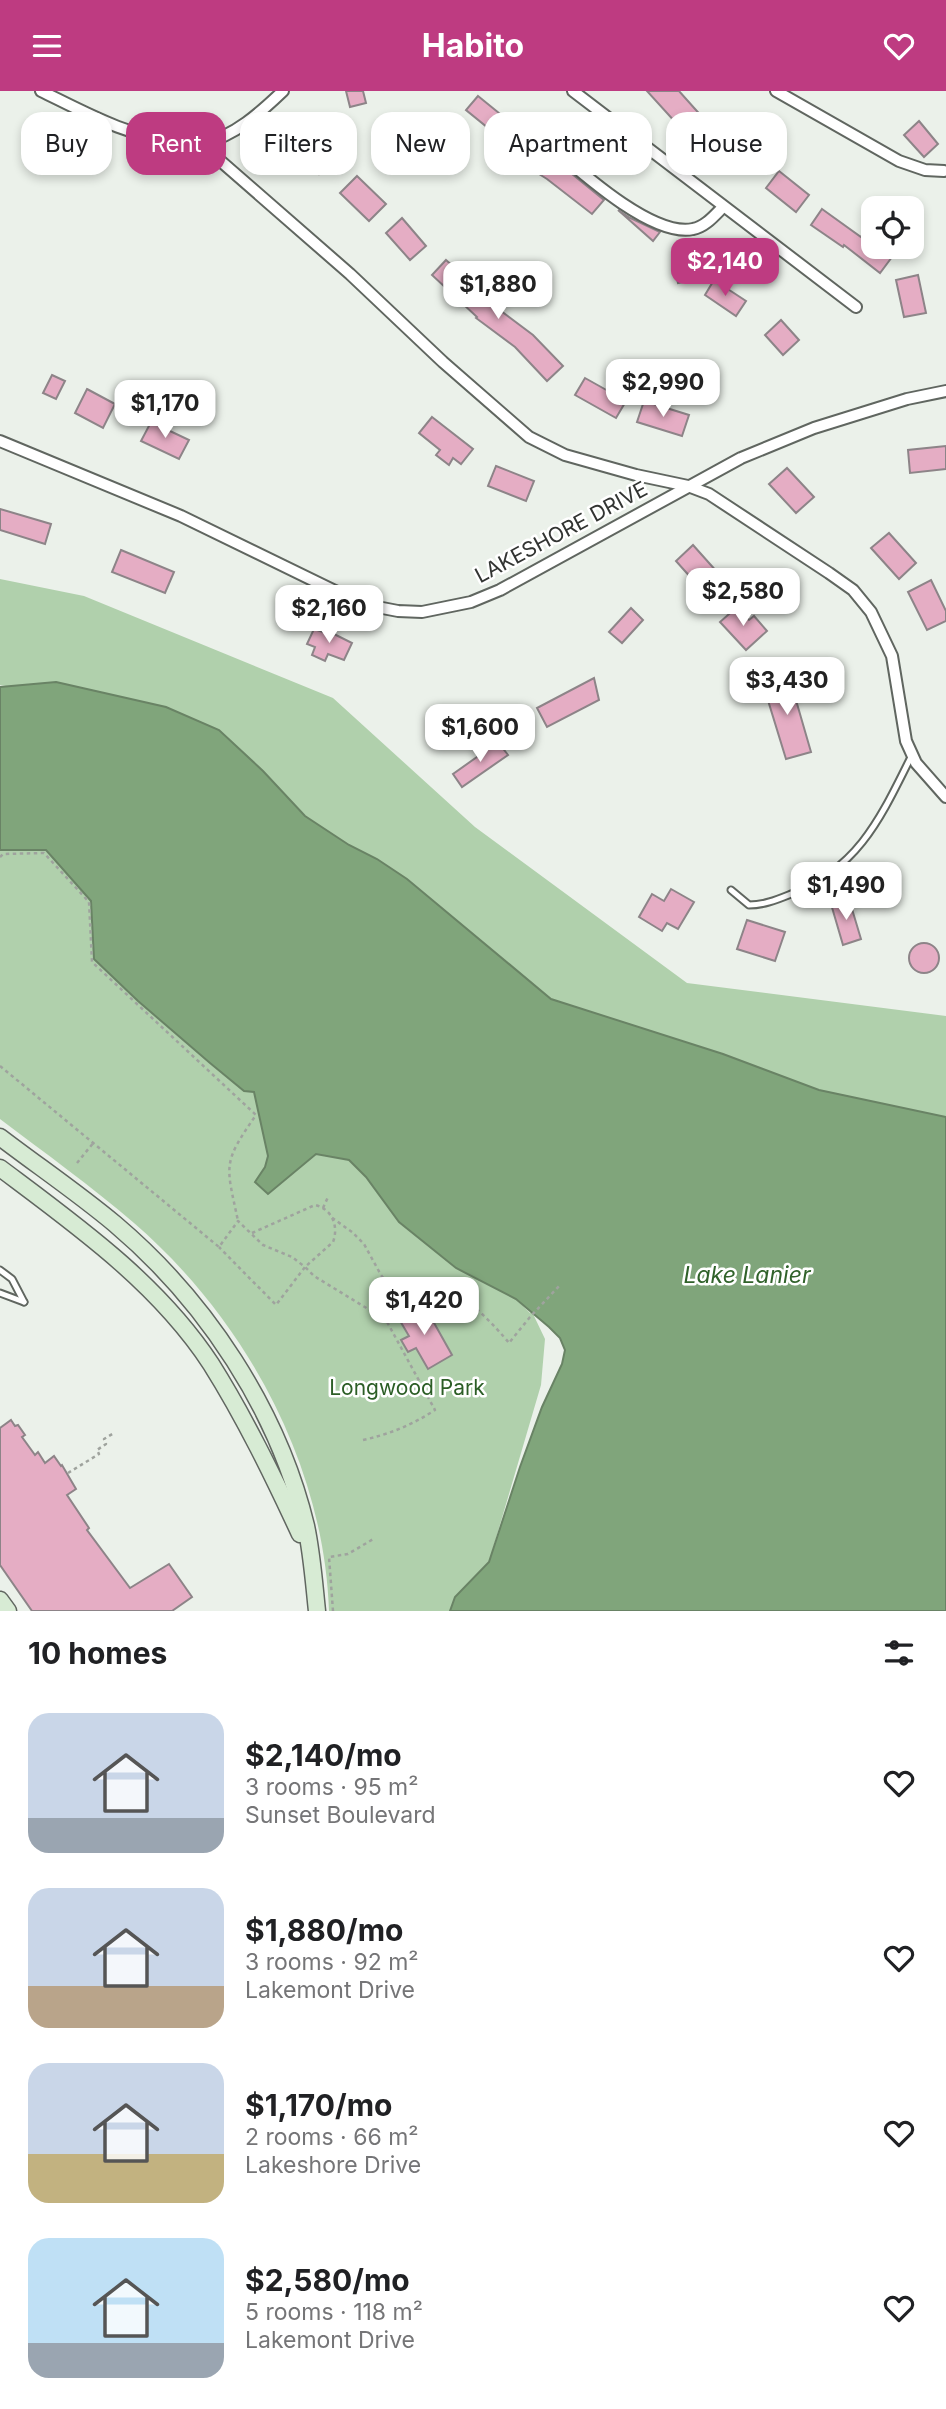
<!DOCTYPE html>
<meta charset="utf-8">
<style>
:root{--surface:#fff;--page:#f2f2f2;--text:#202124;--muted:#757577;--accent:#be3b81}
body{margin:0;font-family:Inter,sans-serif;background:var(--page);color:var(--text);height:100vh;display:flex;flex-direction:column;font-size:26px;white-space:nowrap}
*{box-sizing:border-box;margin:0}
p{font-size:23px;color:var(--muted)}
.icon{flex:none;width:38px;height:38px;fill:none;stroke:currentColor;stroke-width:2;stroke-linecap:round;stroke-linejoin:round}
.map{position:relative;height:1520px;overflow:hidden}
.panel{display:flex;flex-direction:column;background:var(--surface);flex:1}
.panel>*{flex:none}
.hud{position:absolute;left:21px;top:21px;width:905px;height:63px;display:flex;gap:14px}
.controls{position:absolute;left:861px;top:105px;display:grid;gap:14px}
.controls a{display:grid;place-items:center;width:63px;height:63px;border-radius:14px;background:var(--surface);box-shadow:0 4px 10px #0003;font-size:35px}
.price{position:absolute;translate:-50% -60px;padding:0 16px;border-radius:14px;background:#fff;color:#222;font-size:23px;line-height:46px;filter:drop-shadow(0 2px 4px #0008)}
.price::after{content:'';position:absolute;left:50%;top:42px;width:21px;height:16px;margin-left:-10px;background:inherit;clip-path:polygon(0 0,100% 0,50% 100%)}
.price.active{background:var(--accent);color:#fff}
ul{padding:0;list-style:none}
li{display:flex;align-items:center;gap:21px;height:175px;padding:0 28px}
li span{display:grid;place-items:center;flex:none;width:196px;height:140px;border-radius:21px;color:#555}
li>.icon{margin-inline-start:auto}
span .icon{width:84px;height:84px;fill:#fffc;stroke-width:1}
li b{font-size:30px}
h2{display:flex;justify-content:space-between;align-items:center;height:84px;padding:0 28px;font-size:30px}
.chip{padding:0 24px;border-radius:21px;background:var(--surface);box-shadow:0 4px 10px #0003;font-size:24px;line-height:63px}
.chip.active{background:var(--accent);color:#fff}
header{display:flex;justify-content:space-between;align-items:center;height:91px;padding:0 28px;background:var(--accent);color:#fff;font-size:32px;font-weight:700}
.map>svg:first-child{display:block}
</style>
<header><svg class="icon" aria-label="menu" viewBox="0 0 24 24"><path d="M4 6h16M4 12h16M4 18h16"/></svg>Habito<svg class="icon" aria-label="heart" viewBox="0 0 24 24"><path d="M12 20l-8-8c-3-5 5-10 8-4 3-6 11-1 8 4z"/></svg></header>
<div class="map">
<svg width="946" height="1520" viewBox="0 0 946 1520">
<rect width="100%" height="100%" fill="#ebf1ea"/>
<!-- green -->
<g fill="#b0d0ac">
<path d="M0,488L84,505L333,607L475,736L687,892L946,925V1045L636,962L485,879L115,613L0,594Z"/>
<path d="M0,759H46L91,810L94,868L138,910L210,972L244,1000L254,1001L268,1065L265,1076L255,1091L268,1103L316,1063L349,1069L366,1086L399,1131L456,1177L516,1208L530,1222L559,1193L562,1196L534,1225L545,1248L541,1294L489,1471L455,1506L450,1520H329C324,1373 245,1228 134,1132C91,1095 45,1062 0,1028Z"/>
</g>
<!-- water -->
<path fill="#80a57b" stroke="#698365" stroke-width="2" d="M56,591L166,616L219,639L263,680L305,725L349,754L377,768L407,788L551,908L723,963L819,999L946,1026V1520H450L455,1506L489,1471L520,1376L542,1316L562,1273L565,1259L560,1247L549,1236L516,1208L456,1177L399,1131L366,1086L349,1069L316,1063L268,1103L255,1091L265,1076L268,1065L254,1001L244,1000L210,972L138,910L94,868L91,810L46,759H0V596Z"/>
<!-- building -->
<g fill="#e5adc4" stroke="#8d8488" stroke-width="2">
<path d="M346,0H363L366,12L350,16Z"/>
<path d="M647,0H679L704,28L687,44Z"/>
<path d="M478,5L510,31L498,45L466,19Z"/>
<path d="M919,30L938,53L924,66L904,44Z"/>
<path d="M312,46L333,70L319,83L297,59Z"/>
<path d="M529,48L604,109L592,123L547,88L515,68Z"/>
<path d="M779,80L809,104L796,121L766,97Z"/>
<path d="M357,85L386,113L369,130L340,102Z"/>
<path d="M822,118L861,146L863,143L873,151V156H879L892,166L880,182L844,154L843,156L811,134Z"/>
<path d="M618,119L630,127L660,141L653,150Z"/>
<path d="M402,127L426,155L410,169L386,142Z"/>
<path d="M694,165L698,188L678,192L673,169Z"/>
<path d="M446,169L479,198L476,201L533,244L563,275L547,290L515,256L476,227L477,226L432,184Z"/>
<path d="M918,184L926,222L904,226L896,189Z"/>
<path d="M714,189L746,210L736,225L705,204Z"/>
<path d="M781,229L799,249L783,264L765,244Z"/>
<path d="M52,284L65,290L56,308L43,302Z"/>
<path d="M585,287L626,310L616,327L575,304Z"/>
<path d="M87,298L115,313L103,337L75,322Z"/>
<path d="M644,310L689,324L682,345L637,331Z"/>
<path d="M432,326L473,358L461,373L453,367L449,374L436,364L440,359L419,342Z"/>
<path d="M151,331L189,349L179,368L141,350Z"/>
<path d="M946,355V378L910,382L908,359Z"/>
<path d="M496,375L534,390L526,410L488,395Z"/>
<path d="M787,377L814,406L796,422L769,393Z"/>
<path d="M0,418L51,433L45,453L0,439Z"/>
<path d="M889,442L916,472L899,488L871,457Z"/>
<path d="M693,454L726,491L709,507L676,470Z"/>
<path d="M121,459L174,481L165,502L112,481Z"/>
<path d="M931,489L946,520V530L927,539L908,501Z"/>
<path d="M737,516L749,529L754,525L767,540L746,559L720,531Z"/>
<path d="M631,517L643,529L622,552L609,541Z"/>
<path d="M314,538L323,541L324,538L352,552L344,569L328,563L325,570L312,564L315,556L307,553Z"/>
<path d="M789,585L811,661L786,668L763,593Z"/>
<path d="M594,587L599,609L547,636L537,617Z"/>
<path d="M498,651L508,664L462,696L453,683Z"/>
<path d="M671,798L694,811L678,838L667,832L662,840L639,826L652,803L664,810Z"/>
<path d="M849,808L861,848L843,854L831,813Z"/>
<path d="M747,829L785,841L775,870L737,858Z"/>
<circle cx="924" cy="867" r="15"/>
<path d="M424,1214L452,1264L428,1278L416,1257L408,1261L401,1249L409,1245L399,1228Z"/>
<path d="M11,1329L15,1335L18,1334L25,1344L22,1346L35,1364L38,1361L45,1372L54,1365L61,1375L62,1374L76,1398L67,1404L89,1437L87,1439L130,1497L169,1473L192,1506L172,1520H32L0,1474V1337Z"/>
</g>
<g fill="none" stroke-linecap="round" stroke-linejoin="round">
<!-- lane casing -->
<g stroke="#606660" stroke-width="9">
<g id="lane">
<path d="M731,799L749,814C764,814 776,809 791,803C859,777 881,726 912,664"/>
<path d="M0,1179L12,1188L24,1211"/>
<path d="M0,1202L24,1211"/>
</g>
</g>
<!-- street casing -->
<g stroke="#606660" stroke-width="14">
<g id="street">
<path d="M41,0C86,22 130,47 181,51C188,52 196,53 203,52C234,46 261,21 283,0"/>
<path d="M573,0L856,216"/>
<path d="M776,0L899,70L925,79L944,80"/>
<path d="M540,46C572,73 650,147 693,138C705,136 714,125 723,116"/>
<path d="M201,53L350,183L443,271L529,346L565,364L636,384L688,395L709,403L829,482L853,499L871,521L892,565L906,650L916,672L946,706"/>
<path d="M0,350L181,425L335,500L372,515L398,520L422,521L471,511L500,499L741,367L814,337L907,308L946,300"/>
</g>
</g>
<!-- secondary casing -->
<g stroke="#606660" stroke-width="19">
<g id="secondary">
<path d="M0,1046C38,1075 78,1102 115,1133C206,1210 278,1319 306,1435C312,1463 314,1492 317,1520"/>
<path d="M0,1077C76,1134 158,1192 211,1273C245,1327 273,1385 300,1443"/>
<path d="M0,1509L8,1520"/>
</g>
</g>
<!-- path -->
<g stroke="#9fa39e" stroke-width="2.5" stroke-dasharray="3.5 3.5" stroke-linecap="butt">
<path d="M0,766L3,763L44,762L89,811L92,871L256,1024C222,1073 226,1073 238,1130"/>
<path d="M0,975L219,1156L238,1130L263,1154L292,1166L305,1176L276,1214L219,1156"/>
<path d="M77,1072L94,1051"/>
<path d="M323,1117L328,1106"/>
<path d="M252,1142L315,1114C332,1118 339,1135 333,1151L305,1176L314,1185L386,1229L404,1214L381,1184L364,1153L352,1141L331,1126"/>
<path d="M404,1214C414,1205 432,1194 445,1197C462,1200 498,1238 509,1252L530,1226L561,1193"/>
<path d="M363,1349C390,1343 412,1334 435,1319L386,1229"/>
<path d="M68,1382L99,1363L97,1359L106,1353L104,1348L114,1342"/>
<path d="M333,1520L329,1466L348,1463L375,1447"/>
</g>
<!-- lane -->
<use href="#lane" stroke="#fff" stroke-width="5"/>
<!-- street -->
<use href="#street" stroke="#fff" stroke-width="10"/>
<!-- secondary -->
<use href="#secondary" stroke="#d7ebd4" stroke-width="16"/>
</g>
<g text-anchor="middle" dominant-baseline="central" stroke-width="5" stroke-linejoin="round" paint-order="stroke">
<!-- street labels -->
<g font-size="21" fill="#323432" stroke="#fff">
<text transform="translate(561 441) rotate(-28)">LAKESHORE DRIVE</text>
</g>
<!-- park labels -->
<g font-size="21" fill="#2c5e26" stroke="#fff">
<text x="407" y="1296">Longwood Park</text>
</g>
<!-- water labels -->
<g font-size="23" font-style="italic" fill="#30622a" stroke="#fff">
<text x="747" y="1184">Lake Lanier</text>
</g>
</g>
</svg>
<div class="controls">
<a><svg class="icon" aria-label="locate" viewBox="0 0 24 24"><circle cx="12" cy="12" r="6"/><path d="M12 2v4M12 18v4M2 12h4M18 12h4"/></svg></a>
</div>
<b class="price active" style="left:725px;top:207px">$2,140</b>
<b class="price" style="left:498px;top:230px">$1,880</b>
<b class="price" style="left:663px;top:328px">$2,990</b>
<b class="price" style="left:165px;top:349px">$1,170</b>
<b class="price" style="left:743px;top:537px">$2,580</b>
<b class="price" style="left:329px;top:554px">$2,160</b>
<b class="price" style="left:787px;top:626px">$3,430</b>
<b class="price" style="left:480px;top:673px">$1,600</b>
<b class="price" style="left:846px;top:831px">$1,490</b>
<b class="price" style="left:424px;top:1246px">$1,420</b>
<div class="hud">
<a class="chip">Buy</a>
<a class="chip active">Rent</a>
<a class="chip">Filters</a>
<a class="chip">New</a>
<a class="chip">Apartment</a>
<a class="chip">House</a>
</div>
</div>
<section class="panel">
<h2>10 homes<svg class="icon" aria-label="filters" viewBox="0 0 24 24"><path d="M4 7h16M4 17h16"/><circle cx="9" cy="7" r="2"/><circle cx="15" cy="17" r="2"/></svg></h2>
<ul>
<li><span style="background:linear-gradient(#c9d6e8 75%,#9aa5b1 0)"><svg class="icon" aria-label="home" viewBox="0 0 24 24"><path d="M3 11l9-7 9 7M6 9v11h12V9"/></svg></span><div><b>$2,140/mo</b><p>3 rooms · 95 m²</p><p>Sunset Boulevard</p></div><svg class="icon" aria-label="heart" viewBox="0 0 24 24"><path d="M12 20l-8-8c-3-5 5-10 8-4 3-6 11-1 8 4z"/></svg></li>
<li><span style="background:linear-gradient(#c9d6e8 70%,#b9a48a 0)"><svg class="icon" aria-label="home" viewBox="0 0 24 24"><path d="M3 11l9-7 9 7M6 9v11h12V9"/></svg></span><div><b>$1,880/mo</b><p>3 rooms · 92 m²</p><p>Lakemont Drive</p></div><svg class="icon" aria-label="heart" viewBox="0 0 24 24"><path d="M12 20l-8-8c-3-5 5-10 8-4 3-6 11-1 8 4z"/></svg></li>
<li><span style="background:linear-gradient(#c9d6e8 65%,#c2b280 0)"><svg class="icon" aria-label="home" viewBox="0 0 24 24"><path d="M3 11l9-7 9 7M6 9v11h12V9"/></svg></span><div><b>$1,170/mo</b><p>2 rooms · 66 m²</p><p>Lakeshore Drive</p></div><svg class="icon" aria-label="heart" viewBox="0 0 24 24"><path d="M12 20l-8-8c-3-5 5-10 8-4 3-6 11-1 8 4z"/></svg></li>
<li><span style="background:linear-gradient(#bfe0f5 75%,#9aa5b1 0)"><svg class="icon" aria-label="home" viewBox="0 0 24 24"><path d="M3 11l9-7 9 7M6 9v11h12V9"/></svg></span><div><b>$2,580/mo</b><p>5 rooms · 118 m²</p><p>Lakemont Drive</p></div><svg class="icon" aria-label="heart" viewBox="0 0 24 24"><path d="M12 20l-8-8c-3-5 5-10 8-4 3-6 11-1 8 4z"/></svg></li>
</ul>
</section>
